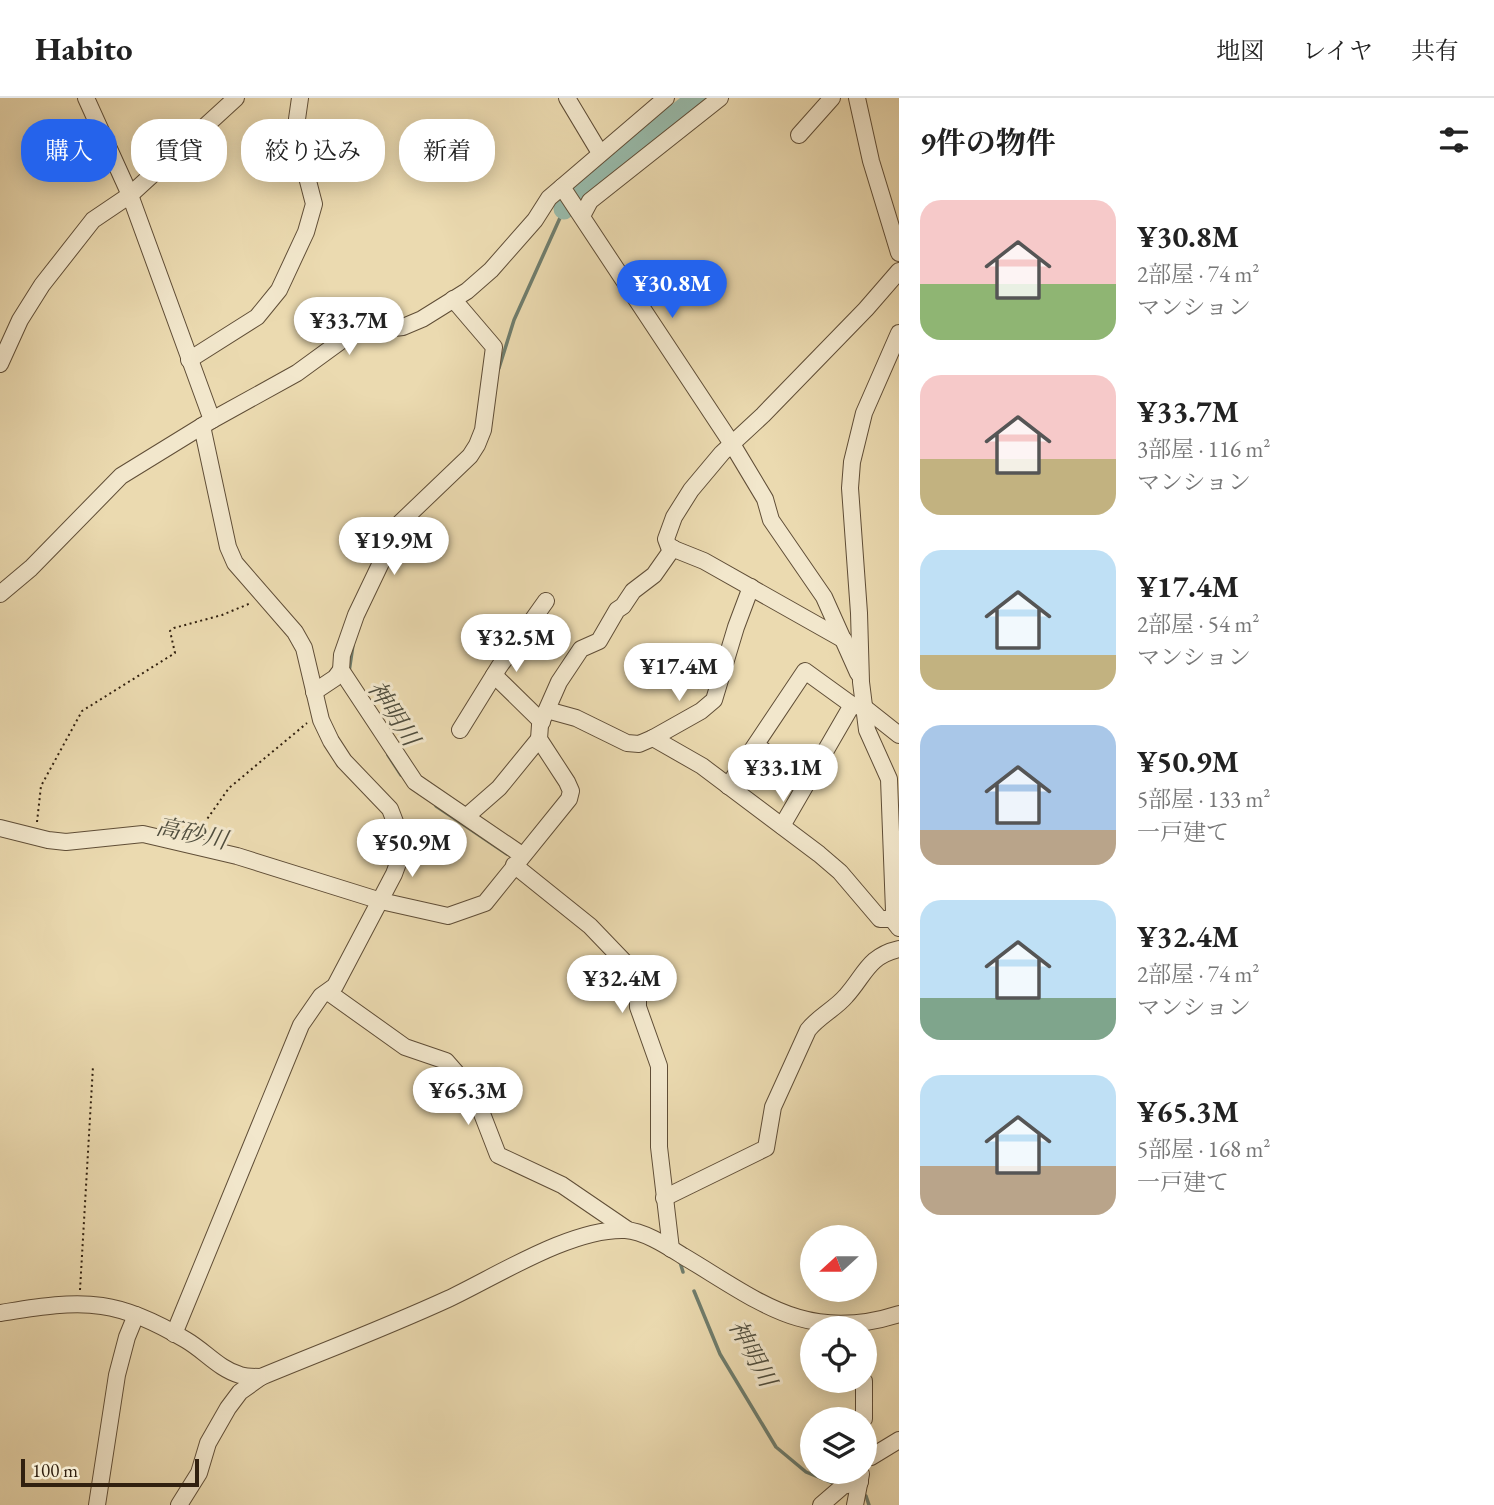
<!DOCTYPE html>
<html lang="ja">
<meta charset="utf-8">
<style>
:root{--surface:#fff;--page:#f6f6f6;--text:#222;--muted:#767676;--line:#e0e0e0;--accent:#2563eb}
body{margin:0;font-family:"EB Garamond","Noto Serif JP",serif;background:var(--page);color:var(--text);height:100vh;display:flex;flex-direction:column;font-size:26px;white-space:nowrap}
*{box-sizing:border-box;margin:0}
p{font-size:23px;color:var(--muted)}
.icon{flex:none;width:38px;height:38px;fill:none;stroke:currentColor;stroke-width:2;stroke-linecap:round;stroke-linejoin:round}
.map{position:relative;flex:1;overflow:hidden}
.sheet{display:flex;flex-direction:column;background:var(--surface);width:595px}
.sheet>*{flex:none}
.guide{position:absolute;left:21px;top:21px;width:665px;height:63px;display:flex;gap:14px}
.needle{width:46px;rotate:249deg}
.buttons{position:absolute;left:800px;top:1127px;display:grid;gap:14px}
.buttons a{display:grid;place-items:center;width:77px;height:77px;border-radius:50%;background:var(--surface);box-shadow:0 4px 18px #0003;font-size:35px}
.scale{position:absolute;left:21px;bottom:18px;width:178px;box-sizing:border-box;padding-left:7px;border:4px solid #31200f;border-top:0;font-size:19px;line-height:24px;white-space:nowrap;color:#31200f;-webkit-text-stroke:5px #f2e7cc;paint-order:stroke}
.price{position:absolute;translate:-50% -60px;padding:0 16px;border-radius:24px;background:#fff;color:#222;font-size:23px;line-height:46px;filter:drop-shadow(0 2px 4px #0008)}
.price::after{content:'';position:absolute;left:50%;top:42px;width:21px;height:16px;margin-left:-10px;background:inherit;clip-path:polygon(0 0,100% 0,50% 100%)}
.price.current{background:var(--accent);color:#fff}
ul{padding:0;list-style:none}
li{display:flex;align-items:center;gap:21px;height:175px;padding:0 21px}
li span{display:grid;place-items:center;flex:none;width:196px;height:140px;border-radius:21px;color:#555}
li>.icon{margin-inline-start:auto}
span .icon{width:84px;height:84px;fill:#fffc;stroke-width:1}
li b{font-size:30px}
h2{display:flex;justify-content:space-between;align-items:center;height:84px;padding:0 21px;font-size:30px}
.tag{padding:0 24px;border-radius:28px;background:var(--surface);box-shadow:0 4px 18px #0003;font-size:24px;line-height:63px}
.tag.current{background:var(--accent);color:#fff}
header{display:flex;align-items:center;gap:42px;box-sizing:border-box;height:98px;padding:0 35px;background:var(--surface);border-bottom:2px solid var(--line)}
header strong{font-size:33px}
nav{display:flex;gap:38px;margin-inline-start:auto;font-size:24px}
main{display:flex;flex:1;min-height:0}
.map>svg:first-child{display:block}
</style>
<header>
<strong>Habito</strong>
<nav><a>地図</a><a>レイヤ</a><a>共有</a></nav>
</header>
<main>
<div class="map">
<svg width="899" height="1407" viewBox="0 0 899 1407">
<rect width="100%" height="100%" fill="#ebdab0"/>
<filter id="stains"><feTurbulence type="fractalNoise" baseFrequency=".00286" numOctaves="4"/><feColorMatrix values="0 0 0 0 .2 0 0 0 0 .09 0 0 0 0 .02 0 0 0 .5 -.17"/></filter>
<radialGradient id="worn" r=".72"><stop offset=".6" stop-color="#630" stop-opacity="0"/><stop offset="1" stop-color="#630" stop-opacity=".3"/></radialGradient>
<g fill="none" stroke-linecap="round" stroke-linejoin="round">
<!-- stream -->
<g stroke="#6f7d6d" stroke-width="3.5">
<path d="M499,270L514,222L564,111"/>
<path d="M349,574L353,547"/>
<path d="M388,657L401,677"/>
<path d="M436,708L507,756"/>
<path d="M680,1164L683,1174"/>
<path d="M694,1193L720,1256L776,1349L806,1374L835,1386"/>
<path d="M866,1398L869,1407"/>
</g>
<!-- river -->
<path stroke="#98bbab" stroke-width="21" d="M564,111L598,78L697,0"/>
<!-- minor casing -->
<g stroke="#604e37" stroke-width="18">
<g id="minor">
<path d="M86,0L130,97L212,322"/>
<path d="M567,0L600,55"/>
<path d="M857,0L871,63L899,155"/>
<path d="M799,37L832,0"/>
<path d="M562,89L732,346L765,401L771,422L824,499L858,575"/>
<path d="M582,118L590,103L720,0"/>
<path d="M453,201L494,249L483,332L477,347L470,358L400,425L356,517L342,557L341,572L415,684L522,757"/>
<path d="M899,235L864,315L852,364L850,390L859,515L861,584L867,632L889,681L894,813L892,821L899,830"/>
<path d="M189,262L257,219L279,192L306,134L314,106L302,60L297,21L300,0"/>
<path d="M0,266L20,222L42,187L93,122L130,97L236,0"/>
<path d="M0,496L31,470L121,378L212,322L297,275L356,232L373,228L385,231L403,229L422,221L467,193L491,172L535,122L549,100L666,0"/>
<path d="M844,542L704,463L669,449L666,441L674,419L691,392L722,355L763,317L866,211L899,173"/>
<path d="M494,577L542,624"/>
<path d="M314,594L335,580L341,572"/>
<path d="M547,612L576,620L627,645L639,646L653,640L701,613L714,602L736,529L751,489"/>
<path d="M460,632L499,569L546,503"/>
<path d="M653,640L702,668L819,756L840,774L880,821H892"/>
<path d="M756,647L807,684"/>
<path d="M728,688L805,573L852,607L865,610L899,637"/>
<path d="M467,718L499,690L539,641"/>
<path d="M782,728L852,607"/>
<path d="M0,730L48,742L66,744L143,736L237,758L381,803L448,818L485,805L569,701L571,693L567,684L539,641L540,627L559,584L581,551L599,543L617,512L623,508L633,493L654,477L673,450"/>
<path d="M514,767L590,828L638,878V909L659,968V1049L671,1151"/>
<path d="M328,894L405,949L446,963L474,995L498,1057L562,1087L628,1132"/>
<path d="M664,1100L766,1050L773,1009L808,932C819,918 835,911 846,898C865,877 868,858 899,851"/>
<path d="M0,1215C32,1210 69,1203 102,1208C131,1212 161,1227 186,1242C205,1253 219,1271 240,1277C246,1279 255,1279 261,1279C324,1253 387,1229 448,1201C497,1178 571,1130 625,1132C644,1133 667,1148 683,1158C759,1203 806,1246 899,1216"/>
<path d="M174,1236L301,927L321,898L335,888L394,776L401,757L402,742L390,711L344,663L331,643L321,622L304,550L295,534L235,465L228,449L202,328"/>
<path d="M864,1321V1283"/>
<path d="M864,1360L871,1359L899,1342"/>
<path d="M97,1407L117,1277L127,1239L136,1217"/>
<path d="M179,1407L199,1375L208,1345L228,1310L240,1294L261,1279"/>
<path d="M821,1407L843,1388L860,1384"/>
<path d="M855,1407L861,1376"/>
</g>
</g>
<!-- path -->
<g stroke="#31200f" stroke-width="2" stroke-dasharray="2 3.5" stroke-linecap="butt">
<path d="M37,724L41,688L82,613L175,555L170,533L174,530L222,517L251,505"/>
<path d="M198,734L229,690L307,625"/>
<path d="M80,1192L93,968"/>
</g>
<!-- minor -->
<use href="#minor" stroke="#f2e7cc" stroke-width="16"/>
</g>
<g text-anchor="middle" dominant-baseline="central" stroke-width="6" stroke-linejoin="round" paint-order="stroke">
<!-- water labels -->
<g font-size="24" font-style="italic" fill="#504e3e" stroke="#f2e7cc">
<text transform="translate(394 615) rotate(57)">神明川</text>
<text transform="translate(192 735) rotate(12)">高砂川</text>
<text transform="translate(753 1255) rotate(62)">神明川</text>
</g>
</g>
<rect width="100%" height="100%" filter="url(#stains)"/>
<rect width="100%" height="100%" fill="url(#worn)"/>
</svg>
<div class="buttons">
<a><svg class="needle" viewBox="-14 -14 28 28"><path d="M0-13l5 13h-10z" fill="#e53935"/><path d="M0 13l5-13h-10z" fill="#767676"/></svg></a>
<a><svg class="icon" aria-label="locate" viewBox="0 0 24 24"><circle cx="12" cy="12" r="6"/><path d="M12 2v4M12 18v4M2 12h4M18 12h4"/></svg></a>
<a><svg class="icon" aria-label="layers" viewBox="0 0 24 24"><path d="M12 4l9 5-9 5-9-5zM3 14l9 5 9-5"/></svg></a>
</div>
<div class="scale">100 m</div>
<b class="price current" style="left:672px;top:222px">¥30.8M</b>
<b class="price" style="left:349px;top:259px">¥33.7M</b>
<b class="price" style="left:394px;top:479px">¥19.9M</b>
<b class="price" style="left:516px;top:576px">¥32.5M</b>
<b class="price" style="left:679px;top:605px">¥17.4M</b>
<b class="price" style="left:783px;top:706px">¥33.1M</b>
<b class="price" style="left:412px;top:781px">¥50.9M</b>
<b class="price" style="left:622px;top:917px">¥32.4M</b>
<b class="price" style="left:468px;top:1029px">¥65.3M</b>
<div class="guide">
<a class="tag current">購入</a>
<a class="tag">賃貸</a>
<a class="tag">絞り込み</a>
<a class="tag">新着</a>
</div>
</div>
<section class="sheet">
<h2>9件の物件<svg class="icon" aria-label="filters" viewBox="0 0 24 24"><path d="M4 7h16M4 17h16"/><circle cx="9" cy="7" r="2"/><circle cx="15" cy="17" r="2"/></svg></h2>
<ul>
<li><span style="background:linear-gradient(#f6c9c9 60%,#8fb573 0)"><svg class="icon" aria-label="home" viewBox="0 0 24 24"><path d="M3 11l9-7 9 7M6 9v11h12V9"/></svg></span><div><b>¥30.8M</b><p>2部屋 · 74 m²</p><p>マンション</p></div></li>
<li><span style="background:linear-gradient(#f6c9c9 60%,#c2b280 0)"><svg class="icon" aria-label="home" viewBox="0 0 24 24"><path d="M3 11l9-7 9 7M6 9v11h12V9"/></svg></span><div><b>¥33.7M</b><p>3部屋 · 116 m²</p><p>マンション</p></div></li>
<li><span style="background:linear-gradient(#bfe0f5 75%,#c2b280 0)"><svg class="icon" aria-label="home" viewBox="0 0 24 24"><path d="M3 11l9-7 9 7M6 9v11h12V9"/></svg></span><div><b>¥17.4M</b><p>2部屋 · 54 m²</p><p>マンション</p></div></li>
<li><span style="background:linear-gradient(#a9c7e8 75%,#b9a48a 0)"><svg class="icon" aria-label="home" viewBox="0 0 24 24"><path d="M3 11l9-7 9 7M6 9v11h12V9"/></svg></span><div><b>¥50.9M</b><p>5部屋 · 133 m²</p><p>一戸建て</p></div></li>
<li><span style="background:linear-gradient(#bfe0f5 70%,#7fa58c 0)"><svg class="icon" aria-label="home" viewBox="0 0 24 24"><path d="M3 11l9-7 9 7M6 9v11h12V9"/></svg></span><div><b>¥32.4M</b><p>2部屋 · 74 m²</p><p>マンション</p></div></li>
<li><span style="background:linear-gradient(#bfe0f5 65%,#b9a48a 0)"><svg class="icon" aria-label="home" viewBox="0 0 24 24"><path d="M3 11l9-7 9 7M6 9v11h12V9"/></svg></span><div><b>¥65.3M</b><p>5部屋 · 168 m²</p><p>一戸建て</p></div></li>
</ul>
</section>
</main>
